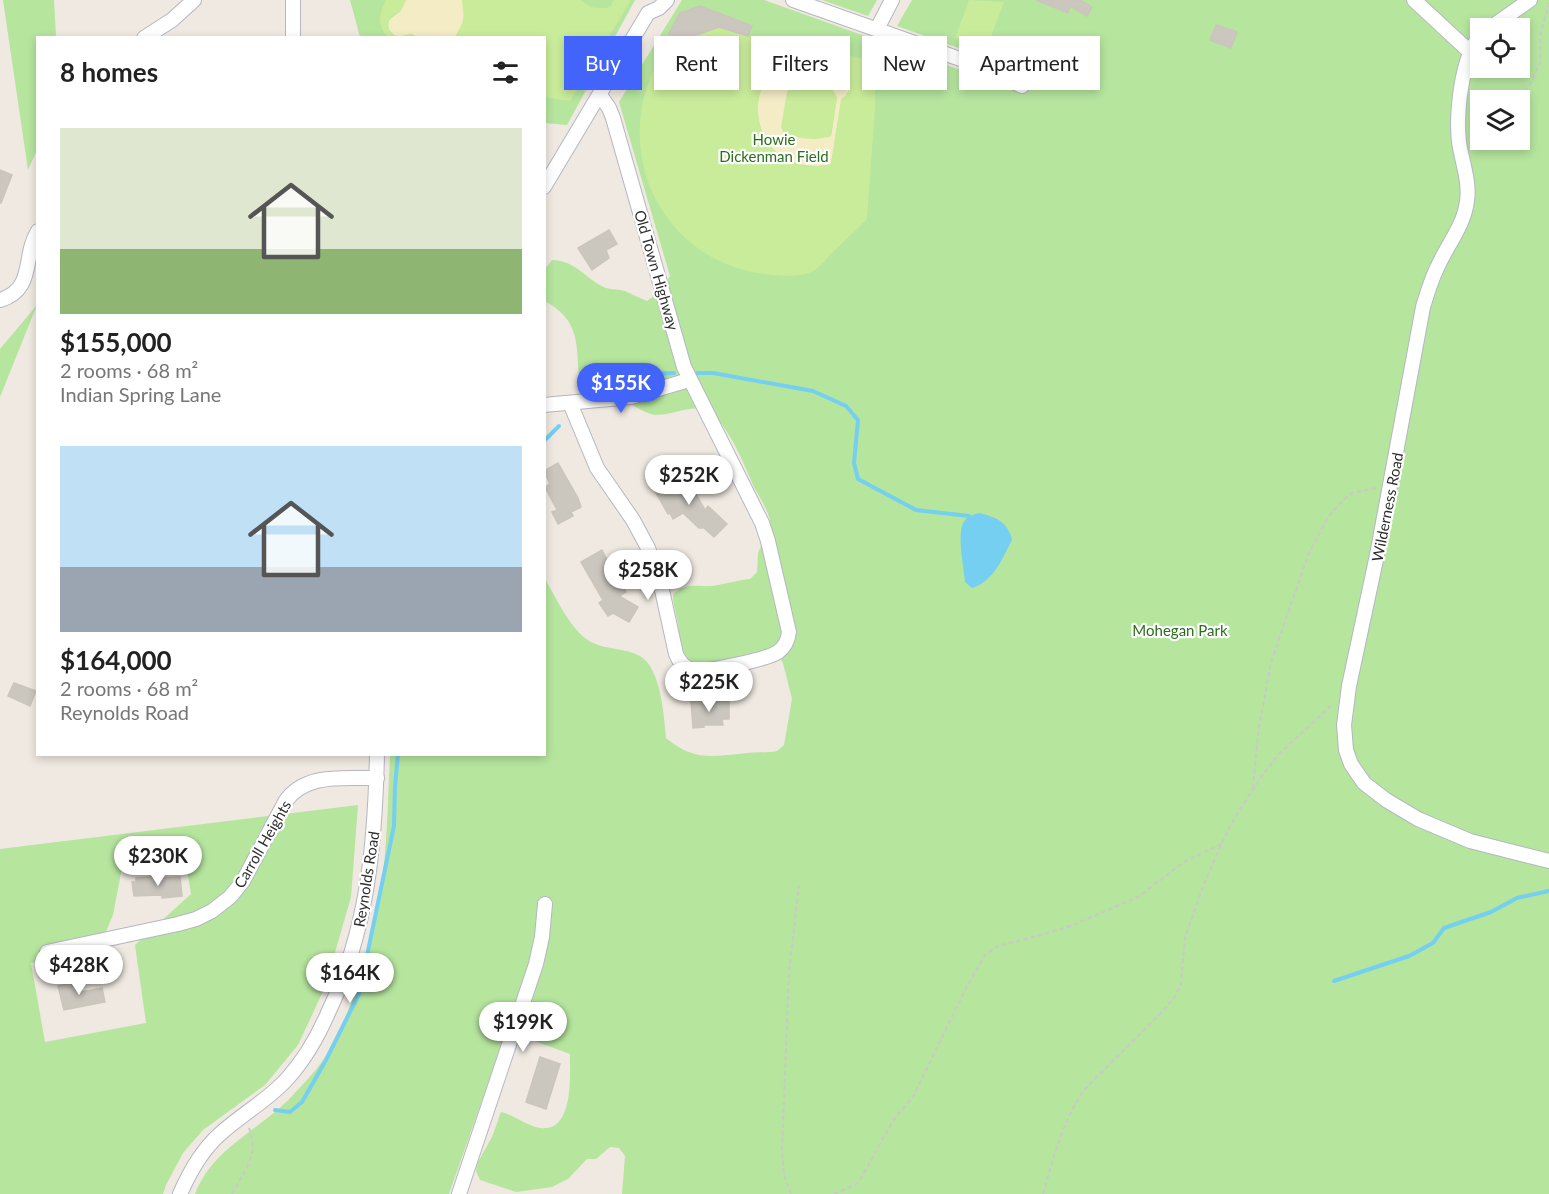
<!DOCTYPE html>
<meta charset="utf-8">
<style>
:root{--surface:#fff;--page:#f2f2f2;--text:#222;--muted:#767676;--accent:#4264fb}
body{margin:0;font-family:Lato,sans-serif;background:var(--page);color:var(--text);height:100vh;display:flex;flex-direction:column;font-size:22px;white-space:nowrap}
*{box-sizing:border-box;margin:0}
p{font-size:20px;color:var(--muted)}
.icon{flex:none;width:33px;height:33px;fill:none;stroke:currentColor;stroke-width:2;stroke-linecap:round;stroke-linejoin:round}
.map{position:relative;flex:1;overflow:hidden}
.sheet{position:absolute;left:36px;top:36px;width:510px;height:720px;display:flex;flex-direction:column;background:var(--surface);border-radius:0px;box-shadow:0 3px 9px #0003}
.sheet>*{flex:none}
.banner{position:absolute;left:564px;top:36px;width:570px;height:54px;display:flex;gap:12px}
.controls{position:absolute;left:1470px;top:18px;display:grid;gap:12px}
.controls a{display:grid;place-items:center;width:60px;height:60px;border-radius:0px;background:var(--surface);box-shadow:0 3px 9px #0003;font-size:30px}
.price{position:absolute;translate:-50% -51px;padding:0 14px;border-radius:21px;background:#fff;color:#222;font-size:20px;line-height:39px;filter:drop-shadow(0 2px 3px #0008)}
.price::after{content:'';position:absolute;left:50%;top:36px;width:18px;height:14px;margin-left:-9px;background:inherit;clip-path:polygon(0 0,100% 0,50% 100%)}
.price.on{background:var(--accent);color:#fff}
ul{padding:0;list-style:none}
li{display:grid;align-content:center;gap:12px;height:318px;padding:0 24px}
li span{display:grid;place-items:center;height:186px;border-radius:0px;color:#555}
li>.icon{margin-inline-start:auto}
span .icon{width:108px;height:108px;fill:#fffc;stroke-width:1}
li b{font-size:26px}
h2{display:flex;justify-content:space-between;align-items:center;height:72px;padding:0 24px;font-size:26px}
.pill{padding:0 21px;border-radius:0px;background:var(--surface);box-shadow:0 3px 9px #0003;font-size:21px;line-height:54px}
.pill.on{background:var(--accent);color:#fff}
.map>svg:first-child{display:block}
</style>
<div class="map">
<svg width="1549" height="1194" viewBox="0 0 1549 1194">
<rect width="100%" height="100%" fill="#efe9e1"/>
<!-- green -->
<g fill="#b6e59e" fill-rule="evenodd">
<path d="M3,0H54L56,37L38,38L37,150L28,170Z"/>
<path d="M350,0H635L567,125L545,123L544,38L360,37Z"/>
<path d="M682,0H764L969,73L978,55L897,26L912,0H1549V1194H622L625,1156L619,1148L610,1147L596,1159H587L568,1179L552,1187L516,1192L480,1180L476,1171L478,1162L492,1137L501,1112C515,1115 526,1126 541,1128C574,1132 570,1075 570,1054L529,1039C537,1017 537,1011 519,995L449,1194H195C213,1147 261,1130 293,1095C304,1083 316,1071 325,1057C335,1043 342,1024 349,1008C386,920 386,848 390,755L544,754L545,579C557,599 570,630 591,642C606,650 626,648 640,656C661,668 664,716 666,738C694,762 714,756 748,753C758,752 768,753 777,751L784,745L792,699L783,663L778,655L753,662L691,665C681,652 680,639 678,623C676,613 673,604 673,594C690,580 699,589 718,585C729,583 739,580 750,579L757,572L758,553L768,529L770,520C767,508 760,498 754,487C745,467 725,413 701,409C685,406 667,418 651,414C636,410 624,396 610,393C600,391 593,396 585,387C579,381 579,374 578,366C577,334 574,318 545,301V269L552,260C576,260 586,280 606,288C612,290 619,289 625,291C632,294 639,298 647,301L661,290L670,276L619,102ZM1480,28H1520V68H1480ZM1480,100H1520V140H1480Z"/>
<path d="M822,0H877L868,16Z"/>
<path d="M37,305L0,397V349Z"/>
<path d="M358,805L351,897L325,987L298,1045L265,1085L203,1130L183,1153L166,1185L163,1194H0V849ZM183,847L191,894L135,945L146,1023L45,1042L31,963L98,950L113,915L124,857Z"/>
</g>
<!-- sand -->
<g fill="#f3ecc5" fill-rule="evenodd">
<path d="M406,0H462C466,14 464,26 455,37H418L411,34L396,37L389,30C386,17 394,18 401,10C403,7 404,3 406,0Z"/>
<path d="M766,77L832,85L839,80L846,83L849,90L845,97L842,98L831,164C776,177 741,125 766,77ZM789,88L832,89L837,98L831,136L814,139L784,133L782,129Z"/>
</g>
<!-- pitch -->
<g fill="#c9ec9a" fill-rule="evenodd">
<path d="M386,0H406L400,12C388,15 385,25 392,34L401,37L411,34L418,37L389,38L387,37C377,22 379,16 386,0Z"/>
<path d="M462,0H581C589,8 598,10 610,7L614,0H631L570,101L545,97L544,38L455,37L464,20Z"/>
<path d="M969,0L1004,2L986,50L955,38Z"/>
<path d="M714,25L741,35L864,59L875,74V107L867,219C855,231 843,242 831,254C826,259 821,266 815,270C802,278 779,276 765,274C658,261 606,143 663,54L673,51L681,37C691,39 709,33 714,25ZM766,77L832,85L839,80L846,83L849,90L848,94L841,99L831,164C777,179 741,124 766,77Z"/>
<path d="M794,84L832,89L837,98L831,136C819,141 787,140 781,127L787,92Z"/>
</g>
<!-- water -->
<path fill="#75cff0" d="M979,513C996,517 1008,522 1012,540C1002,559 994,581 972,588L965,582C964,567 957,537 963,523C966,517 972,515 979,513Z"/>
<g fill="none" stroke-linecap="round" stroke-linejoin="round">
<!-- stream -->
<g stroke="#75cff0" stroke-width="4">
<path d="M697,373H713L813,391L846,406L858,420L854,463L858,479L916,510L969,516"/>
<path d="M591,387L600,376L674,373"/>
<path d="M544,441L559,426"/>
<path d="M1334,981L1409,956L1433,943L1444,928L1491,912L1517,898L1549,891"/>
<path d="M275,1110L290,1112L302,1102L326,1060L359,994L394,826L395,786L398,754"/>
</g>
</g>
<!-- building -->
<g fill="#cbc7bf" stroke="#cbc5ba" stroke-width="1.5">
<path d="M1036,0H1080L1092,7L1087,16L1070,6L1068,13Z"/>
<path d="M700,6L752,26L748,36L719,27L679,41L669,57L659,52L680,13Z"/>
<path d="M1216,25L1237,32L1231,48L1210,40Z"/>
<path d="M0,170L12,175L1,203H0Z"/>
<path d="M609,230L617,244L606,250L609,258L592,270L578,248Z"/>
<path d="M558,463L578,498L581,507L571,512L573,516L558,524L552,512L557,510L545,487L550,484L544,471Z"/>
<path d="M684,474L705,510L708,506L727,524L714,537L704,528H699L683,513L673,519L670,513L668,514L655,491Z"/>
<path d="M602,550L607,560L609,558L620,577L618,578L626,592L619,596L638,607L629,622L613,613L608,616L599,603L603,600L581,562Z"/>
<path d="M14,683L36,691L30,706L8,696Z"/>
<path d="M709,700V702L729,701V719H722L723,725H704V727L693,728L691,701Z"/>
<path d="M163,876L164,878L180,877L182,896L162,898V895L134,896L132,882H136V878Z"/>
<path d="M79,981L81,992L102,988L105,1002L64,1010L58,986Z"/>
<path d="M540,1057L560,1064L546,1109L526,1102Z"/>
</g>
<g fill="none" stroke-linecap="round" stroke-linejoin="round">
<!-- minor casing -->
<g stroke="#b4b7c1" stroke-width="16">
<g id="minor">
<path d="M293,0V38"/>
<path d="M793,0L977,65L1022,86"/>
<path d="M1414,0L1470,52"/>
<path d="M1490,28L1530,0"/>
<path d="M877,29L892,0"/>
<path d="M1480,36C1461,58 1456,114 1459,142C1462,162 1470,182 1467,201C1464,226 1447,245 1437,268C1431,280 1427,294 1423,307L1377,555L1349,686L1344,725L1346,750L1351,764L1364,783L1386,800L1418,819L1470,841L1549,861"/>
<path d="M144,38L172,20L194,0"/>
<path d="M544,187L648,13L659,8L667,0"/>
<path d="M0,300C36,289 22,256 38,231"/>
<path d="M570,403L597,468L633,520L648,548L662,590L676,654C679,662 684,667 692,670C704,673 768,659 778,652C785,647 788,641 789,632L768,541L762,523L684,367L613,118L609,108L600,95"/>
<path d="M544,405L631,397L689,380"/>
<path d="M47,952L178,924L196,919L212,911L230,897L243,881L285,802C305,772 345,779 377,778"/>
<path d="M180,1194C190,1171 202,1150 220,1134C242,1114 268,1100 287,1079C305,1059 318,1036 328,1013C368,929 375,845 377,754"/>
<path d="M459,1194L536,964L542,937L545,904"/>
</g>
</g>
<!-- path -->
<g stroke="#c9c9c9" stroke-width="2" stroke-dasharray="4.5 3" stroke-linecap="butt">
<path d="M1512,100L1529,87L1540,63L1541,32L1549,3"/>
<path d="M1474,147L1480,131"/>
<path d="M1253,788L1258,734L1271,662L1309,553L1328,517L1343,500L1352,493L1376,488"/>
<path d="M232,1194C244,1171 260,1155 249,1128"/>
<path d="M791,1194L784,1175L782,1150L789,972L799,885"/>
<path d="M834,1194L855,1185L861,1178L894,1119L913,1097L964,992L985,955L998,946L1048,933L1073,925L1138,897L1184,862L1221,844"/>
<path d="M1043,1194C1053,1158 1063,1121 1084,1090L1163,1011L1175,996L1181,984L1185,937L1204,884L1224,838L1238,812L1264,773L1279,754L1332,705"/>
</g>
<!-- minor -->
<use href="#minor" stroke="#fff" stroke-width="14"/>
</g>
<g text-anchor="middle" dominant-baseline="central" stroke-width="4.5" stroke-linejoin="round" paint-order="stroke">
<!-- park labels -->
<g font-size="15" fill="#2c6e1b" stroke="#fff">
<text x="774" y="139">Howie<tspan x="774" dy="17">Dickenman Field</tspan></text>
<text x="1180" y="630">Mohegan Park</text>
</g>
<!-- street labels -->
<g font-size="15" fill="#2e2e2e" stroke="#fff">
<text transform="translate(657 270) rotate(74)">Old Town Highway</text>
<text transform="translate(1387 507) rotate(-79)">Wilderness Road</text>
<text transform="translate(262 844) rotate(-60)">Carroll Heights</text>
<text transform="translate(366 879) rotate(-81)">Reynolds Road</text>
</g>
</g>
</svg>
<div class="controls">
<a><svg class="icon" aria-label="locate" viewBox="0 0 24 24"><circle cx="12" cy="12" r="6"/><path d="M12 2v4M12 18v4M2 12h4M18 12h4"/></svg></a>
<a><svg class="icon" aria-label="layers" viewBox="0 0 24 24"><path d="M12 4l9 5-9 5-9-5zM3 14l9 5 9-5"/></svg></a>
</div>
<b class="price on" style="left:621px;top:414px">$155K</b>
<b class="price" style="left:689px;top:506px">$252K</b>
<b class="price" style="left:648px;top:601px">$258K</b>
<b class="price" style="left:709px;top:713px">$225K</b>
<b class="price" style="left:158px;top:887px">$230K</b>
<b class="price" style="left:79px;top:996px">$428K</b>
<b class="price" style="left:350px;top:1004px">$164K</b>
<b class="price" style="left:523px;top:1053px">$199K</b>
<div class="banner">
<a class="pill on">Buy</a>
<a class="pill">Rent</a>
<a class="pill">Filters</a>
<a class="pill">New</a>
<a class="pill">Apartment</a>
</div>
<section class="sheet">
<h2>8 homes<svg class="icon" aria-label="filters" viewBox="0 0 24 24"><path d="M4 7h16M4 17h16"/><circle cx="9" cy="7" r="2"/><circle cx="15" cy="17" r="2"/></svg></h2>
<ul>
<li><span style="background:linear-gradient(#dfe7d0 65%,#8fb573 0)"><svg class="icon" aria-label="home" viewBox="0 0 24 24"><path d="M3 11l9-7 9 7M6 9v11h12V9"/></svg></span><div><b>$155,000</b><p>2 rooms · 68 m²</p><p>Indian Spring Lane</p></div></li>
<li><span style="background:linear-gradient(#bfe0f5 65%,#9aa5b1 0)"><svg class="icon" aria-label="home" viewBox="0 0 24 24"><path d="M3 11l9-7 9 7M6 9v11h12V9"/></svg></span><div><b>$164,000</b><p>2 rooms · 68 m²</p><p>Reynolds Road</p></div></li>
</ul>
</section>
</div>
